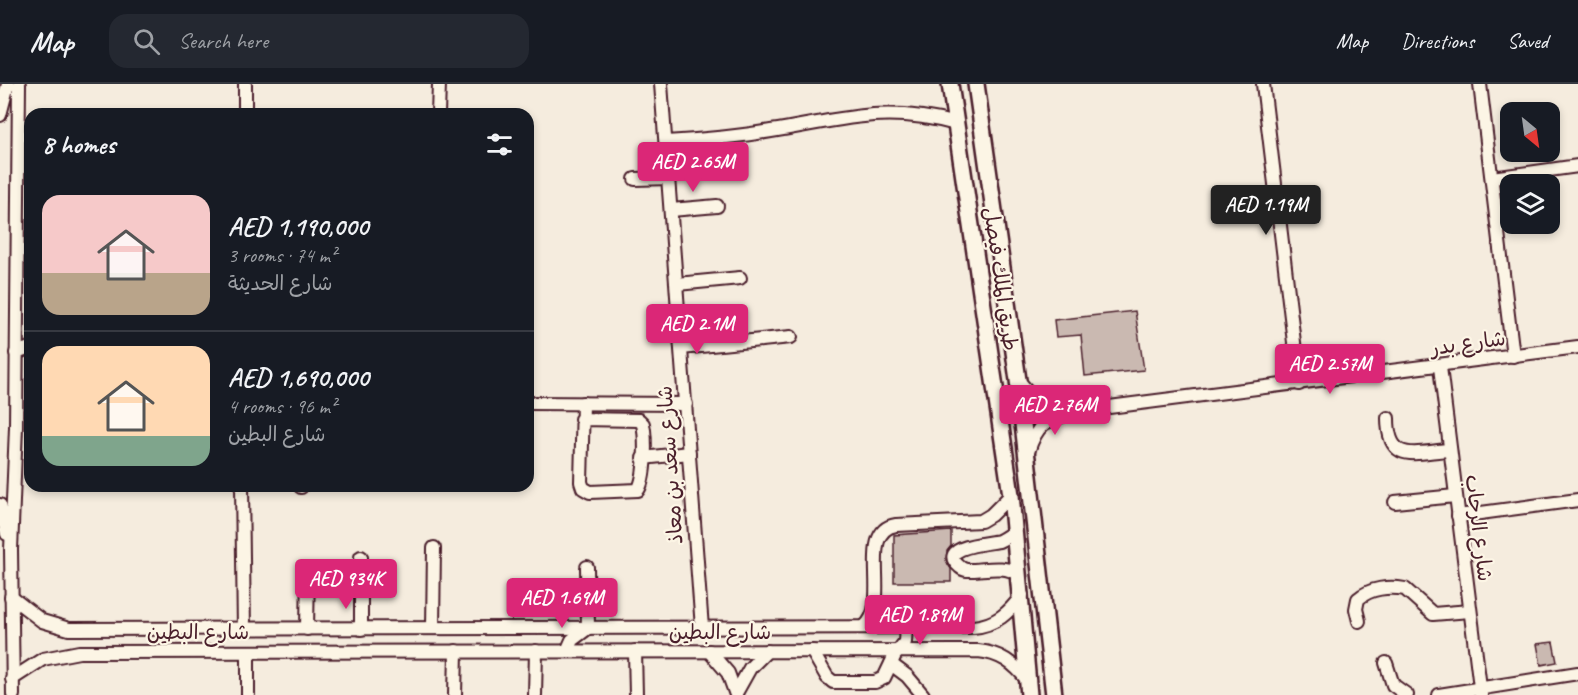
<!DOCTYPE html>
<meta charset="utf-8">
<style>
:root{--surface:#171b24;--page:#242831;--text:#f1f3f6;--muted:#9ea1a6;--line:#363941;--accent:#db2777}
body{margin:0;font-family:Caveat,"Playpen Sans Arabic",sans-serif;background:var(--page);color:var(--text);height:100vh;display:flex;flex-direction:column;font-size:22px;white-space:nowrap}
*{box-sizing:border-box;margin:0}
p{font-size:20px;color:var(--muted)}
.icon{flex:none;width:33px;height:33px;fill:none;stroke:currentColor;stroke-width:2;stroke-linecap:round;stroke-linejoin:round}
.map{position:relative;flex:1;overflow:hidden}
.side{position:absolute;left:24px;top:24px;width:510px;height:384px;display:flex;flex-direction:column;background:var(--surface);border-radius:18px;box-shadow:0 3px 9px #0003}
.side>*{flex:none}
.needle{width:39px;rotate:151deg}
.tools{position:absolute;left:1500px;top:18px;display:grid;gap:12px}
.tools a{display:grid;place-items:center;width:60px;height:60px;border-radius:12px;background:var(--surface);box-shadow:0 3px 9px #0003;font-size:30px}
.price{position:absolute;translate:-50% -51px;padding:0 14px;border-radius:6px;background:var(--accent);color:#fff;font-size:20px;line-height:39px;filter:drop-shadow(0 2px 3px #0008)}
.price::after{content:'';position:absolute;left:50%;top:36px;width:18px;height:14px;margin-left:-9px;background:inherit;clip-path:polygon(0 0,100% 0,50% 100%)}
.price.current{background:#222;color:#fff}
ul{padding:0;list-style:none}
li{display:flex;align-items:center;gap:18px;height:150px;padding:0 18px}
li+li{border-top:2px solid var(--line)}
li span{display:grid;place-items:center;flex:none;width:168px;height:120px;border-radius:18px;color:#555}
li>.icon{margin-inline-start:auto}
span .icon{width:72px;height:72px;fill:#fffc;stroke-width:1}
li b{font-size:26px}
h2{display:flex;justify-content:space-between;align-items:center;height:72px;padding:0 18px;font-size:26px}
header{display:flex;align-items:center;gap:36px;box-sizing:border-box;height:84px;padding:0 30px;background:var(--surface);border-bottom:2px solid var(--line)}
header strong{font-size:28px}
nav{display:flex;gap:33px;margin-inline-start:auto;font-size:21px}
.search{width:420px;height:54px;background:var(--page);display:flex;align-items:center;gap:15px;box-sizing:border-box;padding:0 21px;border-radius:18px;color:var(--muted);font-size:22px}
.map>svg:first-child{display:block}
</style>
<header>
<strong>Map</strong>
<div class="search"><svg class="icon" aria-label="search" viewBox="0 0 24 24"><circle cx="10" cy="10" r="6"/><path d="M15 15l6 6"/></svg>Search here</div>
<nav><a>Map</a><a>Directions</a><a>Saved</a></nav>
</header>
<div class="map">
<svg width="1578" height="611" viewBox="0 0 1578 611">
<rect width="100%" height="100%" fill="#f5ecde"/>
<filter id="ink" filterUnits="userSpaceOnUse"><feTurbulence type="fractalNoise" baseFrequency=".0167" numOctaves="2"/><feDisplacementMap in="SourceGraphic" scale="12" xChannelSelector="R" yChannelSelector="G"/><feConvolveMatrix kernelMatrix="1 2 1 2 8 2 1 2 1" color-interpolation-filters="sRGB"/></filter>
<g filter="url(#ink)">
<!-- building -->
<g fill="#cab9b1" stroke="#4a1f2b" stroke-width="1.5">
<path d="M1135,227L1144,286L1085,292L1081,251L1056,253L1054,236Z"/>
<path d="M951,447V462L947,467L946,476L951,485V498H894V451Z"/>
<path d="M1553,558L1557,578L1541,581L1537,560Z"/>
</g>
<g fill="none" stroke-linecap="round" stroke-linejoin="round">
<!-- minor casing -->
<g stroke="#4a1f2b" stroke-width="16">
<g id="minor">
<path d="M661,0L702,544"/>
<path d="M1263,0L1299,300"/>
<path d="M1480,0L1513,272"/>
<path d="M245,30V0"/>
<path d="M438,30L439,0"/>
<path d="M0,31L8,0"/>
<path d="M666,58C701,56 736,53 771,47C841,36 884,20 956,40"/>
<path d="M1492,94L1578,82"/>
<path d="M635,95L668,94"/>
<path d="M671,126L717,122"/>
<path d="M677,200L740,194"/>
<path d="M681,264L791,253"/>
<path d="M16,269L30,264"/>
<path d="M1440,283L1481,611"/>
<path d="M1018,296C1036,318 1042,324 1071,327"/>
<path d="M528,319L686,320"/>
<path d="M1388,334C1388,381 1415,368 1450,366"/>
<path d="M581,335L639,336L643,340C646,354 646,394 638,406L590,408L583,404L581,398L583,319"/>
<path d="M1028,368C1038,336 1048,336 1078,327L1578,263"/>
<path d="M643,374L689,369"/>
<path d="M242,402L244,545"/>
<path d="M300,402L301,403"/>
<path d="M1395,418L1455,412"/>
<path d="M0,421L7,450"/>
<path d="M1458,432L1578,416"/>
<path d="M1015,446C1010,451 1005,454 999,457C992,459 934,462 960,483C964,487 969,486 974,486C989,485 1006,481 1019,491"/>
<path d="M11,513L42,537L69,545L973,543C996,541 1009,529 1022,511"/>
<path d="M1359,537L1356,525L1358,515C1370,504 1389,502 1405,505L1433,530L1470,527"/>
<path d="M864,543C893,519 856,447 896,441L981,437L991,431L1011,411"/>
<path d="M433,544L434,464"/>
<path d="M307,545L308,486H328"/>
<path d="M361,545V473"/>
<path d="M567,567L572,556L588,544L587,483"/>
<path d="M635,567L636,611"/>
<path d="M709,567L728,589L736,611"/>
<path d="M812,567L827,593L833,598H875L884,594L895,571L905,558L906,543"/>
<path d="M248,568V611"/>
<path d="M1386,579L1393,601L1407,611"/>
<path d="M891,580L907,592L923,611"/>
<path d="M12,595L43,575L79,568L978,567C1000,569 1014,579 1028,597"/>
<path d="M736,609L750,584L767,567"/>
<path d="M13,611L11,466L16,343L19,0"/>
<path d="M455,611L456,567"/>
<path d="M535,611L536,567"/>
<path d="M1439,611L1578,589"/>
</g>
</g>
<!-- major casing -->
<g stroke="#4a1f2b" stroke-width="20">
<g id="major">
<path d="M950,0L1011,411L1029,611"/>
<path d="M976,0L1018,296L1054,611"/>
</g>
</g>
<!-- minor -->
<use href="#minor" stroke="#fcf5e5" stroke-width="12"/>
<!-- major -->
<use href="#major" stroke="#fcf5e5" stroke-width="15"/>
</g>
</g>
<g text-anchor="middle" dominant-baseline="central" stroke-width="4.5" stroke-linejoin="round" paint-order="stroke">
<!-- street labels -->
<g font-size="21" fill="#4a1f2b" stroke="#fcf5e5">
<text transform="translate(1001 195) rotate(82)">طريق الملك فيصل</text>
<text transform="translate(1468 259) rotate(-8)">شارع بدر</text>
<text transform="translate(670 381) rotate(-94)">شارع سعد بن معاذ</text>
<text transform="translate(1479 444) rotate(83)">شارع الرحاب</text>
<text x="198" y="548">شارع البطين</text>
<text x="720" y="548">شارع البطين</text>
</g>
</g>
</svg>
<div class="tools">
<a><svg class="needle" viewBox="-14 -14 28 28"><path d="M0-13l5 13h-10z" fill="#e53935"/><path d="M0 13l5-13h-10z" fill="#9ea1a6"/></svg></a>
<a><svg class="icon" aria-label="layers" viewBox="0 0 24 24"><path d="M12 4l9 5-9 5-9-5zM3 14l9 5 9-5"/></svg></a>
</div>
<b class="price" style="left:693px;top:109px">AED 2.65M</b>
<b class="price current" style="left:1266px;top:152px">AED 1.19M</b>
<b class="price" style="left:697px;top:271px">AED 2.1M</b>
<b class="price" style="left:1330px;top:311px">AED 2.57M</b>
<b class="price" style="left:1055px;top:352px">AED 2.76M</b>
<b class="price" style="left:346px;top:526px">AED 934K</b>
<b class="price" style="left:562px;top:545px">AED 1.69M</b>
<b class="price" style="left:920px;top:562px">AED 1.89M</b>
<section class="side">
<h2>8 homes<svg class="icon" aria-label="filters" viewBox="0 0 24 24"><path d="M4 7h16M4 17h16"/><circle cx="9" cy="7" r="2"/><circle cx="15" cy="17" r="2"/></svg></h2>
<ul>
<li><span style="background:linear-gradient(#f6c9c9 65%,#b9a48a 0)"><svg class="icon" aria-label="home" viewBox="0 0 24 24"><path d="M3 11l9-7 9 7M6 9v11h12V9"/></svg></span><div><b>AED 1,190,000</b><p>3 rooms · 74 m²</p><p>شارع الحديثة</p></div></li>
<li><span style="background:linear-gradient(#ffd9b3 75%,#7fa58c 0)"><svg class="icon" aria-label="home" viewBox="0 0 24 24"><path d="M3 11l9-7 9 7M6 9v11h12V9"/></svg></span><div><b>AED 1,690,000</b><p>4 rooms · 96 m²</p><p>شارع البطين</p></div></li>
</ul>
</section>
</div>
